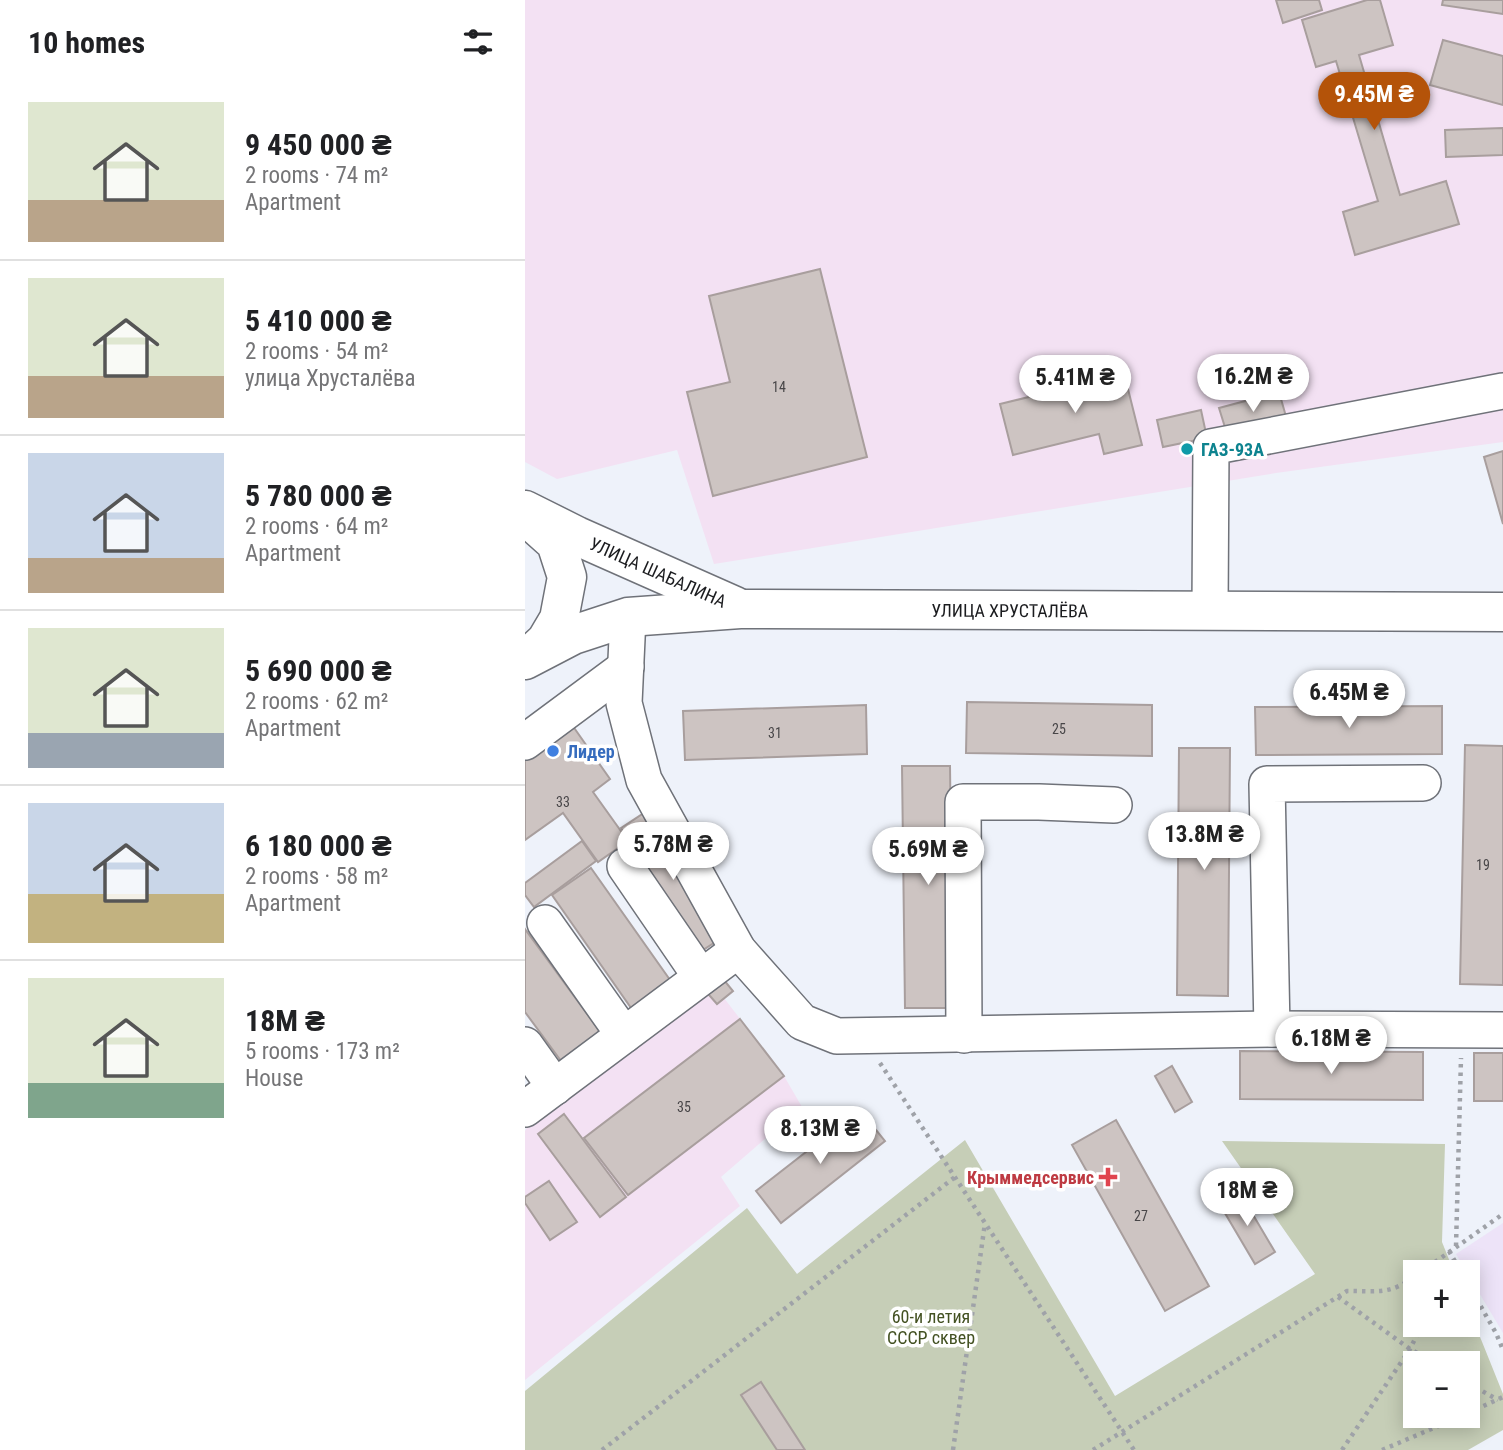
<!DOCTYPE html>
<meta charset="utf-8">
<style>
:root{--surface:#fff;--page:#f6f6f6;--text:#202124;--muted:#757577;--line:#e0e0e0;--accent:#b45309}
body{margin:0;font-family:"Roboto Condensed",sans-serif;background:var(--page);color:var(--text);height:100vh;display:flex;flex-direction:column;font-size:26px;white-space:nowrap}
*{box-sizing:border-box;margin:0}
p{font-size:23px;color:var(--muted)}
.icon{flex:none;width:38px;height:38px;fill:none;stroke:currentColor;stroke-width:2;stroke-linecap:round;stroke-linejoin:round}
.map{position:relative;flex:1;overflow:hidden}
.panel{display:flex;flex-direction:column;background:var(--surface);width:525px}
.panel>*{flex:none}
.controls{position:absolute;left:878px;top:1260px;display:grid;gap:14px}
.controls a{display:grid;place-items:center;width:77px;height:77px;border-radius:0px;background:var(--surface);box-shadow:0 4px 18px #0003;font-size:35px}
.price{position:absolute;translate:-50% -60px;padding:0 16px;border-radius:24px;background:#fff;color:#222;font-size:23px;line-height:46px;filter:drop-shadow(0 2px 4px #0008)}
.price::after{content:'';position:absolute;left:50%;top:42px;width:21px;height:16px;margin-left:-10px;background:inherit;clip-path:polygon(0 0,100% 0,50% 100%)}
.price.on{background:var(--accent);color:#fff}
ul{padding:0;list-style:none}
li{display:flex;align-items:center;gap:21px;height:175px;padding:0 28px}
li+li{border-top:2px solid var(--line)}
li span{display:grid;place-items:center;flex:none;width:196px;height:140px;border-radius:0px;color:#555}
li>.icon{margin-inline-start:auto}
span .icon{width:84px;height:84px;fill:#fffc;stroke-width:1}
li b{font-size:30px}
h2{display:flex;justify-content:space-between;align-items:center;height:84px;padding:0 28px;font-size:30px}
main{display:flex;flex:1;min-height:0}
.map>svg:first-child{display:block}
</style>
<main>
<section class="panel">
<h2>10 homes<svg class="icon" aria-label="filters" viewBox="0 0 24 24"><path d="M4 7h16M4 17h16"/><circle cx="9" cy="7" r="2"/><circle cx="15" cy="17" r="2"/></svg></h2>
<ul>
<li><span style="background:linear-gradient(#dfe7d0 70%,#b9a48a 0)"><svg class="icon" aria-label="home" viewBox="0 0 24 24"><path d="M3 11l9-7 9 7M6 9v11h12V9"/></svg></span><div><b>9 450 000 ₴</b><p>2 rooms · 74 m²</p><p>Apartment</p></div></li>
<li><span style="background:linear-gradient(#dfe7d0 70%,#b9a48a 0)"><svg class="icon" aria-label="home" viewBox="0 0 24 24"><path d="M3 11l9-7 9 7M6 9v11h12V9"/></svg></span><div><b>5 410 000 ₴</b><p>2 rooms · 54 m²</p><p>улица Хрусталёва</p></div></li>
<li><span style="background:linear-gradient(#c9d6e8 75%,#b9a48a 0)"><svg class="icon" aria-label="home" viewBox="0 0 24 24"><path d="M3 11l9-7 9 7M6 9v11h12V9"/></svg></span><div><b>5 780 000 ₴</b><p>2 rooms · 64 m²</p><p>Apartment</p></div></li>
<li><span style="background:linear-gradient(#dfe7d0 75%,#9aa5b1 0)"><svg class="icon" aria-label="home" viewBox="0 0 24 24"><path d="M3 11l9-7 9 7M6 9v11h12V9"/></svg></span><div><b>5 690 000 ₴</b><p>2 rooms · 62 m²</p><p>Apartment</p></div></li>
<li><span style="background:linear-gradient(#c9d6e8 65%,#c2b280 0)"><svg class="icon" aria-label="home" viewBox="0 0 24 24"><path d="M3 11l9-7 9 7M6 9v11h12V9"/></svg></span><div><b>6 180 000 ₴</b><p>2 rooms · 58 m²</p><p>Apartment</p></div></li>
<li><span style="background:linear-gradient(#dfe7d0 75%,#7fa58c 0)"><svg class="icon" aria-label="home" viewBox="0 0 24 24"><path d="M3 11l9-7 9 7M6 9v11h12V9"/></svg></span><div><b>18M ₴</b><p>5 rooms · 173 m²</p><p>House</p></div></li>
</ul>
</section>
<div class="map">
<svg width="978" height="1450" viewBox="0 0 978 1450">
<rect width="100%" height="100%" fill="#eef2fa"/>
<!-- industrial -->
<g fill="#f3e1f3">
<path d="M0,0H978V442L751,473L189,564L152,450L32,479L0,462Z"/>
<path d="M178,988L192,1004L199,998L259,1076L277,1107L196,1177L215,1206L0,1380V1131L8,1116Z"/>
</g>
<!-- education -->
<path fill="#ede3f8" d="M978,1223V1333L931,1254Z"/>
<!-- green -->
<path fill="#c6ceb7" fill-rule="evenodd" d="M440,1140L590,1396L790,1274L697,1141L920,1144L917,1242L929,1272H891V1325H943V1307L978,1394V1430L943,1450H0V1391L222,1208L272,1274ZM891,1363H943V1416H891Z"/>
<!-- building -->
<g fill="#cdc4c2" stroke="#a89e9d" stroke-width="2">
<path d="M751,0H794L797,10L758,23Z"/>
<path d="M842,0H855L868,45L834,55L875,195L921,181L934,224L830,255L818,212L853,201L811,61L791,67L777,20Z"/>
<path d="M918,0H978V14L917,5Z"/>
<path d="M918,40L978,56V105L905,85Z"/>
<path d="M978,128V155L921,157L920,130Z"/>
<path d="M295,269L342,457L188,496L162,392L205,382L184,296Z"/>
<path d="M597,365L617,445L579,454L574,434L488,455L475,404L553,385L551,377Z"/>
<path d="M754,392L762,420L703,437L694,408Z"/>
<path d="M676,410L682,438L638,447L632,420Z"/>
<path d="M978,451V524L959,457Z"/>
<path d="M442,702L627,705V756L441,753Z"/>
<path d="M341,705L342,754L160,760L158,711Z"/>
<path d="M917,706V754L731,755L730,707Z"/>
<path d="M45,722L85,779L68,792L103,841L73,862L38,813L0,840V753Z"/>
<path d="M940,745L978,746V985L935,984Z"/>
<path d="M654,748H705L703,996L652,995Z"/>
<path d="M377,766H425L428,1008H380Z"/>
<path d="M119,813L201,935L178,950L96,828Z"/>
<path d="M57,841L71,861L9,907L0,895V883Z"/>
<path d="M66,868L150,987L111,1015L27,895Z"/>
<path d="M0,929L79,1037L39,1065L0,1012Z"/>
<path d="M194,974L208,991L192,1004L178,988Z"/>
<path d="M215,1019L259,1076L103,1195L59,1138Z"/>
<path d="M715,1051L898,1052V1100L715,1099Z"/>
<rect x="949" y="1053" width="29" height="48"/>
<path d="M647,1066L667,1102L650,1112L630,1076Z"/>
<path d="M335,1110L360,1141L256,1223L231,1191Z"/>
<path d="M39,1114L101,1197L75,1217L13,1134Z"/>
<path d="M591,1120L684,1286L640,1311L547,1145Z"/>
<path d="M24,1181L52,1222L25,1240L0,1203V1197Z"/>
<path d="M714,1191L750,1252L730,1264L694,1203Z"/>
<path d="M236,1382L280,1450H252L216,1395Z"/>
</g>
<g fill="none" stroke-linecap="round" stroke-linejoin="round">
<!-- minor casing -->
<g stroke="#6f7279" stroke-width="38">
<g id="minor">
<path d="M685,611L686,447L978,391"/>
<path d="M103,617L99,703L119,780L213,950L277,1022L312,1036L747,1029L978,1030"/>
<path d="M0,742L101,667"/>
<path d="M100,866L176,977"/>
<path d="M20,923L99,1035"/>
<path d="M747,1029L742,784L898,783"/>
<path d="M439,1035L438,802H514L589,805"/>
<path d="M0,1045L30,1087"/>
<path d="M0,1109L213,950"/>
</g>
</g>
<!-- major casing -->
<g stroke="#6f7279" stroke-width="41">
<g id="major">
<path id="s1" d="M0,510L52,536L210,606"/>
<path d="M4,519L31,543L42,577L34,619L21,641L6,655"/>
<path id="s2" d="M0,660L48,635L103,617L215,609L978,612"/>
</g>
</g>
<!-- path -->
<g stroke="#9fa2a8" stroke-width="4.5" stroke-dasharray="3.5 5" stroke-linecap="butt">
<path d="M355,1063L609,1450"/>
<path d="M931,1246L936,1058"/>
<path d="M924,1251L936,1272"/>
<path d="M896,1272L978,1214"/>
<path d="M921,1272L927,1257"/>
<path d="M943,1284L971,1333L978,1350"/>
<path d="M813,1297L885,1349L910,1363"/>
<path d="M943,1383L973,1400"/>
<path d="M943,1413L978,1397"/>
<path d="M77,1450L430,1177"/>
<path d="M428,1450L460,1223"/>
<path d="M568,1450L822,1291C853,1291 864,1295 891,1276"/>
<path d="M817,1450L885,1349L897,1325"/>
<path d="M857,1450L937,1416"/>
</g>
<!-- minor -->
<use href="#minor" stroke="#fff" stroke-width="35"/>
<!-- major -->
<use href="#major" stroke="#fff" stroke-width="38"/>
</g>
<!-- markers -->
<circle fill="#0f9aa8" stroke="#fff" stroke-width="2.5" cx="662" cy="449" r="7"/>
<circle fill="#3f7fe0" stroke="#fff" stroke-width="2.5" cx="28" cy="751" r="7"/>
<path fill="#e0444e" stroke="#fff" stroke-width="2.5" d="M579.5 1166.5h7v7h7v7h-7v7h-7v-7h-7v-7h7z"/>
<g text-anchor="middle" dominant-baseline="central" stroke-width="7" stroke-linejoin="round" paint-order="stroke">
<!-- number labels -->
<g font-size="14" fill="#484648">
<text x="254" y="387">14</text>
<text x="534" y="729">25</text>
<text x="250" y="733">31</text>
<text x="38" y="802">33</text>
<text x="958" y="865">19</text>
<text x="159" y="1107">35</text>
<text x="616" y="1216">27</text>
</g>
<!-- culture labels -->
<g font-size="18" font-weight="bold" fill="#0d838f" stroke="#fff" text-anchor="start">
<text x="676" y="449">ГАЗ-93А</text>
</g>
<!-- street labels -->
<g font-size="18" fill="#1b1c1f" stroke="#fff">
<text stroke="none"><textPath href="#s1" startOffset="147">УЛИЦА ШАБАЛИНА</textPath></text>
<text stroke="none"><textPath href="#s2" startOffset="494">УЛИЦА ХРУСТАЛЁВА</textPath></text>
</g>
<!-- shop labels -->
<g font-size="18" font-weight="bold" fill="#366cbe" stroke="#fff" text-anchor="start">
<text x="42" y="751">Лидер</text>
</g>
<!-- health labels -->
<g font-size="18" font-weight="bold" fill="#be3a42" stroke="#fff" text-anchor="end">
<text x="569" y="1177">Крыммедсервис</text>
</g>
<!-- park labels -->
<g font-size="18" fill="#435122" stroke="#fff">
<text x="406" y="1316">60-и летия<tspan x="406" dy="21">СССР сквер</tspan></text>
</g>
</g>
</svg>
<div class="controls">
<a>+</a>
<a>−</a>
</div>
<b class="price on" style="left:849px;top:132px">9.45M ₴</b>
<b class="price" style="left:728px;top:414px">16.2M ₴</b>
<b class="price" style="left:550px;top:415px">5.41M ₴</b>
<b class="price" style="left:824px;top:730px">6.45M ₴</b>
<b class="price" style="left:679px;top:872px">13.8M ₴</b>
<b class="price" style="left:148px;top:882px">5.78M ₴</b>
<b class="price" style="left:403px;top:887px">5.69M ₴</b>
<b class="price" style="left:806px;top:1076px">6.18M ₴</b>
<b class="price" style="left:295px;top:1166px">8.13M ₴</b>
<b class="price" style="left:722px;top:1228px">18M ₴</b>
</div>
</main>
